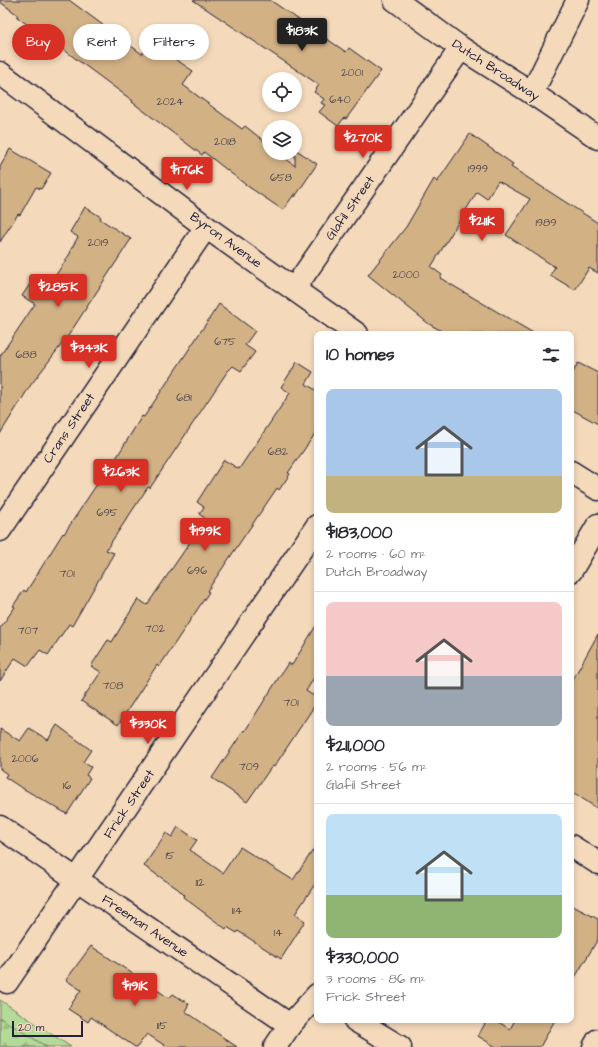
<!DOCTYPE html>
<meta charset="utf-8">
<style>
:root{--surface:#fff;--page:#f2f2f3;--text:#2b2b33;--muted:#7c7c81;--line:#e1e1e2;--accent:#d93025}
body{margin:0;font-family:"Architects Daughter",sans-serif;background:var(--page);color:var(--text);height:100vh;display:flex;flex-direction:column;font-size:15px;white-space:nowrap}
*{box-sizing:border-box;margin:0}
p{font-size:13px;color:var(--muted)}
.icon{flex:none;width:22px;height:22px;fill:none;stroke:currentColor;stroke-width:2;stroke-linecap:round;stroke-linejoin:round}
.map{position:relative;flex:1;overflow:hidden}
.panel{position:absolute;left:314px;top:331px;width:260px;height:692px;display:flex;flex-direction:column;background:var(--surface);border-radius:8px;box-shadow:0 2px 6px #0003}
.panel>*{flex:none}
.banner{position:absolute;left:12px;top:24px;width:242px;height:36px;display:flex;gap:8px}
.buttons{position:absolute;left:262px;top:72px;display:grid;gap:8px}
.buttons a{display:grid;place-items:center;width:40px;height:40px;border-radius:50%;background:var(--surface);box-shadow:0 2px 6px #0003;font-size:20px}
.scale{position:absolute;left:12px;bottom:10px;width:71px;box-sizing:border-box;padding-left:4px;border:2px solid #22223b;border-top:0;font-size:11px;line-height:14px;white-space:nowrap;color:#22223b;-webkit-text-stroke:3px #f4d9bb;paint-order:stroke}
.price{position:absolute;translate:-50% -34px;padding:0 9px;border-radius:4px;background:var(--accent);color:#fff;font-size:13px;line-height:26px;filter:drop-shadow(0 1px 2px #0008)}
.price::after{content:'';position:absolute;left:50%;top:24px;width:12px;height:9px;margin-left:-6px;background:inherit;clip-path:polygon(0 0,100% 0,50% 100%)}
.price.active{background:#222;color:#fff}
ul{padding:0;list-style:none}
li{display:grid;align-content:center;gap:8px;height:212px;padding:0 12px}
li+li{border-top:1px solid var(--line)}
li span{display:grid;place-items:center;height:124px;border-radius:8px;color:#555}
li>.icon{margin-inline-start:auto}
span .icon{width:72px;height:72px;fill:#fffc;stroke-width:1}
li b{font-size:17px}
h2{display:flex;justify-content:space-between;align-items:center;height:48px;padding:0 12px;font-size:17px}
.pill{padding:0 14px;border-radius:18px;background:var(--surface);box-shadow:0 2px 6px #0003;font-size:14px;line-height:36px}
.pill.active{background:var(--accent);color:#fff}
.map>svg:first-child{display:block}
</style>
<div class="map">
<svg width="598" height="1047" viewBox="0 0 598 1047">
<defs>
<pattern id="forest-firs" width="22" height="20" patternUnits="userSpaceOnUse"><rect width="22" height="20" fill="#b3da96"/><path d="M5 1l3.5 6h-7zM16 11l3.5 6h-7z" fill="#9abb82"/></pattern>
</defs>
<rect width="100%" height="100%" fill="#f4d9bb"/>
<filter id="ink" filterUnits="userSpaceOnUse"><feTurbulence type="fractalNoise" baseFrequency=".025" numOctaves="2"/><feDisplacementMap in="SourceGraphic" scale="8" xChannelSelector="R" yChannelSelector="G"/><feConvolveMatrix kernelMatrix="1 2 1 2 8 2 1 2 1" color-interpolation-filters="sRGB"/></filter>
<g filter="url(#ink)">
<!-- green -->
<path fill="#b3da96" stroke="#6a7e68" d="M0,1000L71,1047H0Z"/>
<!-- forest -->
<path fill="url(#forest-firs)" stroke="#6a7e68" d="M0,1018L47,1047H0Z"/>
<!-- building -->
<g fill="#d2b185" stroke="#22223b">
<path d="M0,0H69L142,54L150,42L193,71L183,85L242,129L245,126L269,145V153H279L295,166V149L317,164L295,197V193L283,210L246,185L204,152L202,155L132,102L133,101L33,27L32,28L17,17L18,15L0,2Z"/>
<path d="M193,0H270L346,52L349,48L381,71L346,119L344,118L338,126L319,112L325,105L321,103L324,99L314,92L319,85Z"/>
<path d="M470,134L513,164L511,167L598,223V273L589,268L575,290L550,275L555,267L506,235L530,199L498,181L487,199L477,192L431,267L442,275L440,278L535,334H447L429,324L368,275L406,227L434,179L437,182Z"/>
<path d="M10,149L51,173L41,189L36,187L20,215L18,214L0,242V167Z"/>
<path d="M85,207L101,217L100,219L131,239L68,336L30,386L0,434V356L35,304L22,296L36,275L50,284L71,252L70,251L78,237L70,232Z"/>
<path d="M219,304L255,331L245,345L255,352L241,371L233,366L227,372L150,488L148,487L106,550L114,553L72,626L69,624L48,655L40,650L28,666L15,658L0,681V628L15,607L13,606L24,590L26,592L63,533L64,534L103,475L105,476L142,416L144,417Z"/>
<path d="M297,362L313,372L306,384L317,391V431L288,473L290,474L279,490L277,488L207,591L209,592L159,667L157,665L118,725L81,701L101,672L91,666L108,640L112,642L138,599L147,605L206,519L199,514L204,507L197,502L224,460L239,469L290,393L281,387Z"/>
<path d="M578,363L598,373V424L571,409V376Z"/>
<path d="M317,624V673L306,691L317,698V702L274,767L272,766L247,802L212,778L244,730L245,731L288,663L292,665Z"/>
<path d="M598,634V809L571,791V683Z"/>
<path d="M57,725L91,750L83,762L91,767L86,775L90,778L67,814L17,785L5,777L7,774L0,769V729L20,741L29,728L48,740Z"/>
<path d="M178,827L197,840L190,850L223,873L240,847L293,880L317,844V881L295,914L305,921L281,959L238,931L237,933L227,927L226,929L183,897L184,895L178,889L144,866L166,833L172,837Z"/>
<path d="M571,905L598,919V939L571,984Z"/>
<path d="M91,946L169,998L173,994L189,1004L185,1011L237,1047H167L147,1034L137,1047H135L91,1017L88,1022L68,1009L81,990L66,980Z"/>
<path d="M487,1020H495L510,1029L515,1020H555L540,1047H496L478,1036Z"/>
</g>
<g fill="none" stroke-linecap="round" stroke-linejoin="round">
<!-- minor casing -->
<g stroke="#22223b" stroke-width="25">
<g id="minor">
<path d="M0,73L206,227L357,334"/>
<path d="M532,93L578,0"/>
<path d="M294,289L461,48"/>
<path d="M571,472L598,489"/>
<path d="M0,530L206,227"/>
<path d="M571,571L598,525"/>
<path d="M0,827L290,1025"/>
<path d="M571,846L598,863"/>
<path d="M7,982L317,526"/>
<path d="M355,1020L400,1047"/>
<path d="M275,1047L290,1025L317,995"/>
<path d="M594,1047L598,1040"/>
</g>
</g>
<!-- secondary casing -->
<g stroke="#22223b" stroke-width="25">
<path id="secondary" d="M395,0L461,48L532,93L598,138"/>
</g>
<!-- minor -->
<use href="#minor" stroke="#f4d9bb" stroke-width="22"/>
<!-- secondary -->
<use href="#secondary" stroke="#f4d9bb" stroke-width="22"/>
</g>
</g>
<g text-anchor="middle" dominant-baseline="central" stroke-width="3.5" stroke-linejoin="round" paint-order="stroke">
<!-- number labels -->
<g font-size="11" fill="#4e464e">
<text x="352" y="72">2001</text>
<text x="340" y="99">640</text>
<text x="170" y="101">2024</text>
<text x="225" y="141">2018</text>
<text x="478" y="168">1999</text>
<text x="281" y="177">658</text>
<text x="546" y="222">1989</text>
<text x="98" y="242">2019</text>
<text x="406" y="274">2000</text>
<text x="225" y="341">675</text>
<text x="26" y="354">688</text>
<text x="184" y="397">681</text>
<text x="278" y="451">682</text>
<text x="107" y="512">695</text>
<text x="197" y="570">696</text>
<text x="67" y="573">701</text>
<text x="155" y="628">702</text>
<text x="28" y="630">707</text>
<text x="113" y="685">708</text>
<text x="291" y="702">701</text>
<text x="25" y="758">2006</text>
<text x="249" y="766">709</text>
<text x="67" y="785">16</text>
<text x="170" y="855">15</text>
<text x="200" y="882">112</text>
<text x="237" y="910">114</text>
<text x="278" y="932">14</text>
<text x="162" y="1025">115</text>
</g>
<!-- street labels -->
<g font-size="13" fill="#22223b" stroke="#f4d9bb">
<text transform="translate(496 70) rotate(33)">Dutch Broadway</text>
<text transform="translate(350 208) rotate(-55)">Glafil Street</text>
<text transform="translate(226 240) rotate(36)">Byron Avenue</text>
<text transform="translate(69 428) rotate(-56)">Crans Street</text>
<text transform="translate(129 804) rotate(-56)">Frick Street</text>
<text transform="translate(145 926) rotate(34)">Freeman Avenue</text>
</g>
</g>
</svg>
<div class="buttons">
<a><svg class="icon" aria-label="locate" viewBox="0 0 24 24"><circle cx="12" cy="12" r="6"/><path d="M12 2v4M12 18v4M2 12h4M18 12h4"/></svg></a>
<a><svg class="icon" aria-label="layers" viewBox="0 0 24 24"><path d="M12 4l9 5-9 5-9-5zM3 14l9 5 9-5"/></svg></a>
</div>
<div class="scale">20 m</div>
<b class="price active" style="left:302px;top:52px">$183K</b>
<b class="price" style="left:363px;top:159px">$270K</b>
<b class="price" style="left:187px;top:191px">$176K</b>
<b class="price" style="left:482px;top:242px">$211K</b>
<b class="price" style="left:58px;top:308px">$285K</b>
<b class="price" style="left:89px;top:369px">$343K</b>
<b class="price" style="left:121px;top:493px">$263K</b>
<b class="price" style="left:205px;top:552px">$199K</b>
<b class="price" style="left:148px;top:745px">$330K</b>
<b class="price" style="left:135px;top:1007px">$191K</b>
<div class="banner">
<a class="pill active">Buy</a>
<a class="pill">Rent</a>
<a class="pill">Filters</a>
</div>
<section class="panel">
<h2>10 homes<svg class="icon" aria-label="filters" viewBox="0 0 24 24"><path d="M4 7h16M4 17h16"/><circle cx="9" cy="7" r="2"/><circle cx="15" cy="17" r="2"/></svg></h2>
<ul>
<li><span style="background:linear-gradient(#a9c7e8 70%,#c2b280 0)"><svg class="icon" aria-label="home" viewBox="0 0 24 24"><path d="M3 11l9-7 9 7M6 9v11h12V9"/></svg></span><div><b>$183,000</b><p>2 rooms · 60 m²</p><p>Dutch Broadway</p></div></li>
<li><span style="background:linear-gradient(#f6c9c9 60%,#9aa5b1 0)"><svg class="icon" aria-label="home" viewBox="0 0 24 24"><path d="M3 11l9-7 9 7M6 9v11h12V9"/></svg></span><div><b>$211,000</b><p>2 rooms · 56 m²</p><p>Glafil Street</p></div></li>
<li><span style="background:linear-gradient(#bfe0f5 65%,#8fb573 0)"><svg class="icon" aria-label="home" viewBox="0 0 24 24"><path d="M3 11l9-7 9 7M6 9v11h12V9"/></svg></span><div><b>$330,000</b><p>3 rooms · 86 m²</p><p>Frick Street</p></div></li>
</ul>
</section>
</div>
